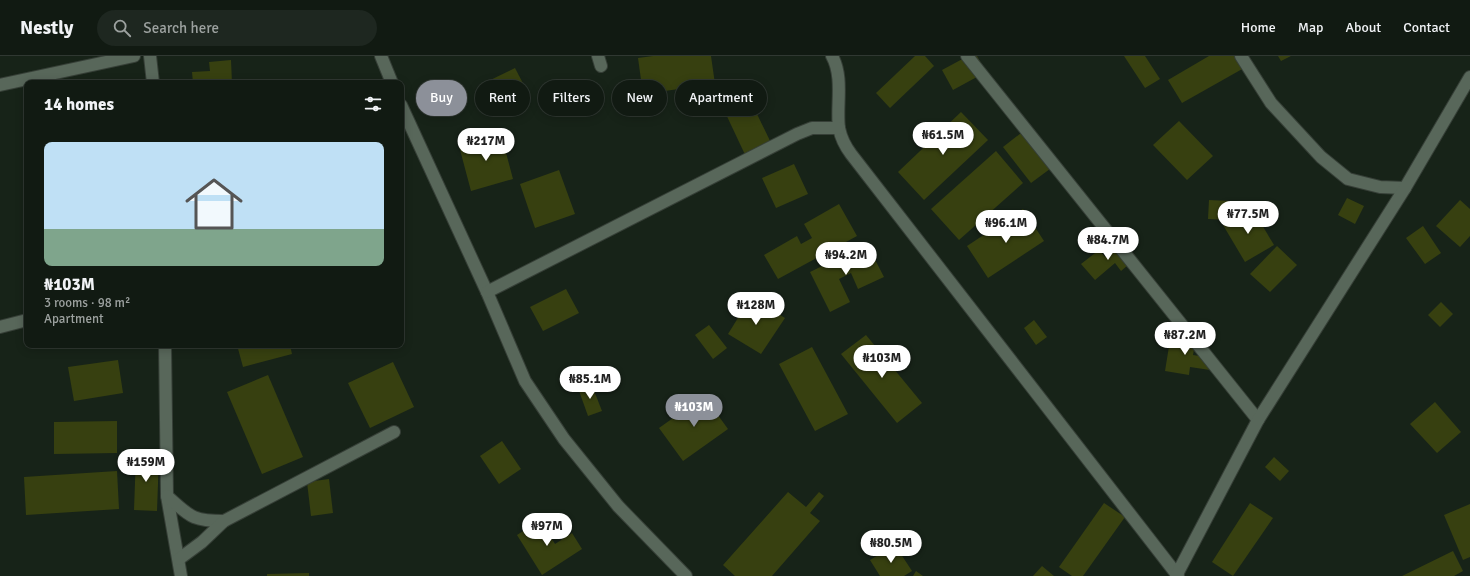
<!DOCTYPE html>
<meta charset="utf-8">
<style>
:root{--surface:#111a12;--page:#1e2720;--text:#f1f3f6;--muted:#9ca19f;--line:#303832;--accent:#8c9099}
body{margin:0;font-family:Signika,sans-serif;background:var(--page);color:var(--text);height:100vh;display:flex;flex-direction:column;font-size:15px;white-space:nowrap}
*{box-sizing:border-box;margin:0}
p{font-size:13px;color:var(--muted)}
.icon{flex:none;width:22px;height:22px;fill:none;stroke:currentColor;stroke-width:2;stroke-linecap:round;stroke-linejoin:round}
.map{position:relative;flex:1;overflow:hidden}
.panel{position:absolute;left:24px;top:24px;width:380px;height:268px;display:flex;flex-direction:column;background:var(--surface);border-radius:8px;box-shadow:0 2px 10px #0003,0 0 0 1px var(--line)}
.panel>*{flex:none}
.banner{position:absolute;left:416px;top:24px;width:380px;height:36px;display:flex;gap:8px}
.price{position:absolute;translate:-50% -34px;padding:0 9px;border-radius:14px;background:#fff;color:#222;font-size:13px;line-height:26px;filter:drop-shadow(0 1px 2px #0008)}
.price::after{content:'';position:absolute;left:50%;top:24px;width:12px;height:9px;margin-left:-6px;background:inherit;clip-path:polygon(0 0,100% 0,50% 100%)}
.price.active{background:var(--accent);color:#fff}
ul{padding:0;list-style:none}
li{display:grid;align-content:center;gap:8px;height:212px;padding:0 20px}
li span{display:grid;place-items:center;height:124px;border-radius:8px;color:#555}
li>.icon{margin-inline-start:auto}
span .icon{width:72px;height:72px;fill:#fffc;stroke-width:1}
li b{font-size:17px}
h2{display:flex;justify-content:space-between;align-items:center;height:48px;padding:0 20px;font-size:17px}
.chip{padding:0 14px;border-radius:18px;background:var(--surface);box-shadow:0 2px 10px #0003,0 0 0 1px var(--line);font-size:14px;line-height:36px}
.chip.active{background:var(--accent);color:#fff}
header{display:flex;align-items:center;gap:24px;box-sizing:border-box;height:56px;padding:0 20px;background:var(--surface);border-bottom:1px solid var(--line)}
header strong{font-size:19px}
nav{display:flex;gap:22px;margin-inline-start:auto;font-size:14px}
.search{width:280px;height:36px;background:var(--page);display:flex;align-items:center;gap:10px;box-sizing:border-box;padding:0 14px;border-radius:22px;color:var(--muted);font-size:15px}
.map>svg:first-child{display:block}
</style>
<header>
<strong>Nestly</strong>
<div class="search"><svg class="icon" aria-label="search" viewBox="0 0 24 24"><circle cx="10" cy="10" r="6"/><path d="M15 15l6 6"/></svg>Search here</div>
<nav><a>Home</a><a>Map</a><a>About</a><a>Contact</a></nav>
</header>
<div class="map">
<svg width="1470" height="520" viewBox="0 0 1470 520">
<rect width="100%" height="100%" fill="#172318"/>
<!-- building -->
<g fill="#374010">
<path d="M653,0H711L715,28L643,38L638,2Z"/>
<path d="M915,0H925L934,10L890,52L876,37Z"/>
<path d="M968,0H977L986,16L953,34L942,14Z"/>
<path d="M1124,0H1145L1160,23L1145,32Z"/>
<path d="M1209,0H1237L1244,12L1182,47L1168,24Z"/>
<path d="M1278,0H1291L1281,5Z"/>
<path d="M231,4L232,27H193L192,16L210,15L209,6Z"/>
<path d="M515,12L527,35L492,52L480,29Z"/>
<path d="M741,25L774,93L748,105L716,37Z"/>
<path d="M961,56L988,84L924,144L898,116Z"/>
<path d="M1179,65L1213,100L1187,124L1153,89Z"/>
<path d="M1030,70L1058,107L1031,127L1003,91Z"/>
<path d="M501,78L513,123L471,135L459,90Z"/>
<path d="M996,95L1023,127L959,184L931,153Z"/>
<path d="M794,108L808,138L776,152L762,122Z"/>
<path d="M559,114L575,158L535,172L520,128Z"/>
<path d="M1347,142L1364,150L1355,168L1338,159Z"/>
<path d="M1209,144L1229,145V164L1208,163Z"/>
<path d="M1460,144L1470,153V180L1460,191L1436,170Z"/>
<path d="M839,148L857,180L778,223L764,199L797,180L801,188L812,182L804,168Z"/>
<path d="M1252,152L1274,189L1245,206L1223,169Z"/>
<path d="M1023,153L1044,185L988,222L967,190Z"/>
<path d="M1423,170L1441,197L1425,208L1406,182Z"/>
<path d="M1122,187L1135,203L1121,215L1115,207L1095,224L1081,208L1099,194L1105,201Z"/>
<path d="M867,188L884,221L858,233L851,217L839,223L850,246L830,256L810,216Z"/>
<path d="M1277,190L1297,209L1270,236L1250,218Z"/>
<path d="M566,233L579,257L543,275L530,251Z"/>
<path d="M751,241L785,262L761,298L728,278Z"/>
<path d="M1441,246L1453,258L1440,271L1428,259Z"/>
<path d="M1034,264L1047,281L1036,289L1024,272Z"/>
<path d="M709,269L727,292L713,303L695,279Z"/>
<path d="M1171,278L1196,282L1193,299L1212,302L1210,314L1190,311L1189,319L1165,315Z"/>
<path d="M866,279L922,347L897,367L841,298Z"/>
<path d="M237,289H290L292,298L243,311Z"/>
<path d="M321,289H333V290L322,292Z"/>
<path d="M812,291L848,358L815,375L779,308Z"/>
<path d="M118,304L123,337L74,345L68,311Z"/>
<path d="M393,306L414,351L370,372L348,327Z"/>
<path d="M268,319L303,401L262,418L227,336Z"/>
<path d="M591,327L602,355L588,360L578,332Z"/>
<path d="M704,340L728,373L683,405L659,372Z"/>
<path d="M1435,346L1461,376L1437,397L1410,368Z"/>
<path d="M117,365V397L54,398V366Z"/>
<path d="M502,385L521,413L499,428L480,400Z"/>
<path d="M136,399L159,400L157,455L134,454Z"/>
<path d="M1274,401L1289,415L1280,425L1265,411Z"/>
<path d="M117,415L119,453L26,459L24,421Z"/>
<path d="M329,423L333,457L311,460L307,426Z"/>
<path d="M788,436L806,451L819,436L824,440L810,457L820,465L772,520H735L723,509Z"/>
<path d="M1104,447L1125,461L1083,520H1072L1059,511Z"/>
<path d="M1250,447L1273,462L1233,520L1212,506Z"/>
<path d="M1470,448V501L1463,504L1444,459Z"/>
<path d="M540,464L555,488L572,477L582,493L542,519L517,479Z"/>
<path d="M895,489L912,515L904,520H880L870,504Z"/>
<path d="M1453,495L1463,515L1454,520H1402Z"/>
<path d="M1042,510L1054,520H1033Z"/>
<path d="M916,515L923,520H913Z"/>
<path d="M309,517V520H267V518Z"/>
</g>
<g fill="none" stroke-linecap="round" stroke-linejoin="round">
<!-- minor casing -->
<g stroke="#363f37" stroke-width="14">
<g id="minor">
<path d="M150,0L153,27"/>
<path d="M381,0L392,27"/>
<path d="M598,0L601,10"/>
<path d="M832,0C844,22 836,49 839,72C841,82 845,90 851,98L1178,520"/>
<path d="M967,0L1258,364"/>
<path d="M1241,0L1271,47L1321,101L1348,123L1380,131L1405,132"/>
<path d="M0,29L134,0"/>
<path d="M401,49L487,236L525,325L564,383L618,450L686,520"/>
<path d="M487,236L797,78L812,72H839"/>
<path d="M0,271L27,264"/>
<path d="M165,289L167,440L181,520"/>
<path d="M167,440C190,460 191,465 224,465"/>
<path d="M179,503L202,486L224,465L394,376"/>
<path d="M1176,520L1258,364L1405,132L1470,21"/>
</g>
</g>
<!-- minor -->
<use href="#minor" stroke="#58675a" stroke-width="12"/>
</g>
</svg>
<b class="price" style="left:943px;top:100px">₦61.5M</b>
<b class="price" style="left:486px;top:106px">₦217M</b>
<b class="price" style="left:1248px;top:179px">₦77.5M</b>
<b class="price" style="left:1006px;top:188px">₦96.1M</b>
<b class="price" style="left:1108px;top:205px">₦84.7M</b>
<b class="price" style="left:846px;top:220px">₦94.2M</b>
<b class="price" style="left:756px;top:270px">₦128M</b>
<b class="price" style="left:1185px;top:300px">₦87.2M</b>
<b class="price" style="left:882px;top:323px">₦103M</b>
<b class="price" style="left:590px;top:344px">₦85.1M</b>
<b class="price active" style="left:694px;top:372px">₦103M</b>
<b class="price" style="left:146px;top:427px">₦159M</b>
<b class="price" style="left:547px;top:491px">₦97M</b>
<b class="price" style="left:891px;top:508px">₦80.5M</b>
<div class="banner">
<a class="chip active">Buy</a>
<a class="chip">Rent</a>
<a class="chip">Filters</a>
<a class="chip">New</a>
<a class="chip">Apartment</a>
</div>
<section class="panel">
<h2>14 homes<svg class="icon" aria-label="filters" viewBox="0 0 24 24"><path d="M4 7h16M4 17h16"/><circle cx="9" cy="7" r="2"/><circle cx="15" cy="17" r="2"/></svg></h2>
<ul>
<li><span style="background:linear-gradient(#bfe0f5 70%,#7fa58c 0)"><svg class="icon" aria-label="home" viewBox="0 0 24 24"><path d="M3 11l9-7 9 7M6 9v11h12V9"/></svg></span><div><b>₦103M</b><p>3 rooms · 98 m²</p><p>Apartment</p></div></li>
</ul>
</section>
</div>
